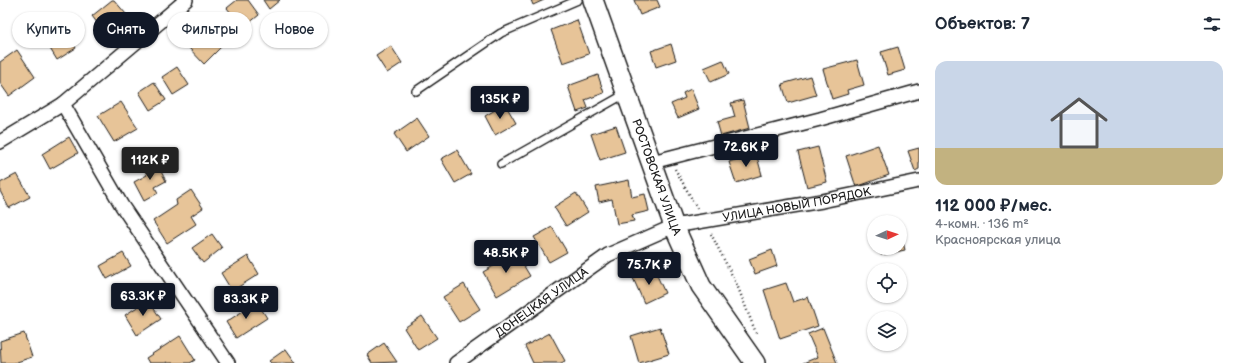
<!DOCTYPE html>
<html lang="ru">
<meta charset="utf-8">
<style>
:root{--surface:#fff;--page:#f6f6f7;--text:#1f2937;--muted:#747a83;--accent:#111827}
body{margin:0;font-family:"Balsamiq Sans",sans-serif;background:var(--page);color:var(--text);height:100vh;display:flex;flex-direction:column;font-size:15px;white-space:nowrap}
*{box-sizing:border-box;margin:0}
p{font-size:13px;color:var(--muted)}
.icon{flex:none;width:22px;height:22px;fill:none;stroke:currentColor;stroke-width:2;stroke-linecap:round;stroke-linejoin:round}
.map{position:relative;flex:1;overflow:hidden}
.sheet{display:flex;flex-direction:column;background:var(--surface);width:320px}
.sheet>*{flex:none}
.banner{position:absolute;left:12px;top:12px;width:380px;height:36px;display:flex;gap:8px}
.needle{width:26px;rotate:86deg}
.fabs{position:absolute;left:867px;top:215px;display:grid;gap:8px}
.fabs a{display:grid;place-items:center;width:40px;height:40px;border-radius:50%;background:var(--surface);box-shadow:0 1px 3px #0004;font-size:20px}
.price{position:absolute;translate:-50% -34px;padding:0 9px;border-radius:4px;background:var(--accent);color:#fff;font-size:13px;line-height:26px;filter:drop-shadow(0 1px 2px #0008)}
.price::after{content:'';position:absolute;left:50%;top:24px;width:12px;height:9px;margin-left:-6px;background:inherit;clip-path:polygon(0 0,100% 0,50% 100%)}
.price.current{background:#222;color:#fff}
ul{padding:0;list-style:none}
li{display:grid;align-content:center;gap:8px;height:212px;padding:0 16px}
li span{display:grid;place-items:center;height:124px;border-radius:12px;color:#555}
li>.icon{margin-inline-start:auto}
span .icon{width:72px;height:72px;fill:#fffc;stroke-width:1}
li b{font-size:17px}
h2{display:flex;justify-content:space-between;align-items:center;height:48px;padding:0 16px;font-size:17px}
.tag{padding:0 14px;border-radius:18px;background:var(--surface);box-shadow:0 1px 3px #0004;font-size:14px;line-height:36px}
.tag.current{background:var(--accent);color:#fff}
main{display:flex;flex:1;min-height:0}
.map>svg:first-child{display:block}
</style>
<main>
<div class="map">
<svg width="919" height="363" viewBox="0 0 919 363">
<rect width="100%" height="100%" fill="#fff"/>
<filter id="ink" filterUnits="userSpaceOnUse"><feTurbulence type="fractalNoise" baseFrequency=".025" numOctaves="2"/><feDisplacementMap in="SourceGraphic" scale="8" xChannelSelector="R" yChannelSelector="G"/><feConvolveMatrix kernelMatrix="1 2 1 2 8 2 1 2 1" color-interpolation-filters="sRGB"/></filter>
<g filter="url(#ink)">
<!-- building -->
<g fill="#e7c498" stroke="#1c1c1c">
<path d="M112,0H114L126,14L104,32L92,16Z"/>
<path d="M237,0H248L259,15L243,28L227,8Z"/>
<path d="M263,0H280L269,9Z"/>
<path d="M531,0H544L533,5Z"/>
<path d="M634,0H657L660,7L640,15Z"/>
<path d="M577,20L589,54L563,63L551,30Z"/>
<path d="M50,28L56,37L65,31L76,48L57,60L41,34Z"/>
<path d="M205,31L221,47L204,64L188,47Z"/>
<path d="M671,44L676,60L656,67L651,51Z"/>
<path d="M391,46L402,63L387,73L376,56Z"/>
<path d="M898,47L905,70L888,75L881,52Z"/>
<path d="M17,50L35,77L9,96L0,83V62Z"/>
<path d="M723,60L729,74L711,82L704,68Z"/>
<path d="M857,60L864,85L847,90L848,94L832,99L823,69Z"/>
<path d="M177,67L189,85L173,95L162,77Z"/>
<path d="M598,75L604,93L585,100L588,108L577,112L568,86Z"/>
<path d="M810,76L816,95L788,103L782,84Z"/>
<path d="M154,82L166,100L150,110L139,92Z"/>
<path d="M691,89L699,109L678,118L671,104L685,98L683,93Z"/>
<path d="M743,100L750,128L721,136L717,122L735,117L731,103Z"/>
<path d="M121,102L138,128L114,142L98,116Z"/>
<path d="M505,104L516,123L495,135L485,116Z"/>
<path d="M417,118L429,136L406,152L394,134Z"/>
<path d="M616,126L625,152L600,160L591,134Z"/>
<path d="M69,137L78,153L50,169L42,154Z"/>
<path d="M878,145L889,175L856,187L846,156Z"/>
<path d="M818,147L827,182L807,187L798,152Z"/>
<path d="M919,148V169L915,171L908,151Z"/>
<path d="M457,150L471,174L455,183L441,159Z"/>
<path d="M756,153L762,175L736,183L729,162Z"/>
<path d="M155,160L166,181L155,187L158,193L144,201L134,182L147,175L143,166Z"/>
<path d="M17,174L30,197L9,208L0,191V183Z"/>
<path d="M629,180L632,197L645,194L649,211L632,215L634,221L617,224L612,199L599,202L596,187Z"/>
<path d="M191,190L203,208L191,216L196,224L167,243L153,221L177,205L176,200Z"/>
<path d="M576,193L588,212L566,226L554,207Z"/>
<path d="M552,227L567,252L549,262L534,237Z"/>
<path d="M900,230L905,250L881,255L880,248H900Z"/>
<path d="M212,234L222,248L203,263L192,248Z"/>
<path d="M772,250L777,266L755,274L749,259Z"/>
<path d="M123,253L131,266L107,279L100,266Z"/>
<path d="M516,253L530,276L497,296L483,272Z"/>
<path d="M248,256L259,274L232,291L221,273Z"/>
<path d="M654,269L665,293L644,303L633,278Z"/>
<path d="M786,283L793,302L808,297L818,326L780,339L764,290Z"/>
<path d="M464,284L480,309L459,322L443,297Z"/>
<path d="M148,300L161,319L137,335L125,315Z"/>
<path d="M257,302L267,318L236,338L226,322Z"/>
<path d="M422,316L437,338L418,350L404,328Z"/>
<path d="M660,327L669,354L639,363L631,336Z"/>
<path d="M823,328L837,363H803L818,357L808,334Z"/>
<path d="M24,333L32,357L14,363H1L0,341Z"/>
<path d="M550,333L565,361L561,363H533L525,346Z"/>
<path d="M180,336L195,360L190,363H168L167,362L165,363H149L146,358Z"/>
<path d="M384,343L397,362L372,363L367,355Z"/>
<path d="M286,349L296,363H271L269,361Z"/>
</g>
<g fill="none" stroke-linecap="round" stroke-linejoin="round">
<!-- lane casing -->
<g stroke="#1c1c1c" stroke-width="10">
<g id="lane">
<path d="M416,91L501,33L578,0"/>
<path d="M501,164L625,94"/>
</g>
</g>
<!-- street casing -->
<g stroke="#1c1c1c" stroke-width="16">
<g id="street">
<path d="M63,104L122,206L228,363"/>
<path d="M0,142L63,104L186,0"/>
<path d="M652,162L820,119L919,91"/>
<path id="s1" d="M456,363L608,255L674,226L822,201L919,181"/>
</g>
</g>
<!-- secondary casing -->
<g stroke="#1c1c1c" stroke-width="22">
<g id="secondary">
<path id="s2" d="M593,0L674,226L701,286L755,363"/>
</g>
</g>
<!-- path -->
<g stroke="#1c1c1c" stroke-width="2.5" stroke-dasharray="1 3" stroke-linecap="butt">
<path d="M675,169L697,208"/>
<path d="M711,234L737,285L756,333"/>
</g>
<!-- lane -->
<use href="#lane" stroke="#fff" stroke-width="7"/>
<!-- street -->
<use href="#street" stroke="#fff" stroke-width="13"/>
<!-- secondary -->
<use href="#secondary" stroke="#fff" stroke-width="19"/>
</g>
</g>
<g text-anchor="middle" dominant-baseline="central" stroke-width="3" stroke-linejoin="round" paint-order="stroke">
<!-- street labels -->
<g font-size="12" fill="#1c1c1c" stroke="#fff">
<text stroke="none"><textPath href="#s2" startOffset="188">РОСТОВСКАЯ УЛИЦА</textPath></text>
<text stroke="none"><textPath href="#s1" startOffset="383">УЛИЦА НОВЫЙ ПОРЯДОК</textPath></text>
<text stroke="none"><textPath href="#s1" startOffset="105">ДОНЕЦКАЯ УЛИЦА</textPath></text>
</g>
</g>
</svg>
<div class="fabs">
<a><svg class="needle" viewBox="-14 -14 28 28"><path d="M0-13l5 13h-10z" fill="#e53935"/><path d="M0 13l5-13h-10z" fill="#747a83"/></svg></a>
<a><svg class="icon" aria-label="locate" viewBox="0 0 24 24"><circle cx="12" cy="12" r="6"/><path d="M12 2v4M12 18v4M2 12h4M18 12h4"/></svg></a>
<a><svg class="icon" aria-label="layers" viewBox="0 0 24 24"><path d="M12 4l9 5-9 5-9-5zM3 14l9 5 9-5"/></svg></a>
</div>
<b class="price" style="left:500px;top:120px">135K ₽</b>
<b class="price" style="left:746px;top:168px">72.6K ₽</b>
<b class="price current" style="left:150px;top:181px">112K ₽</b>
<b class="price" style="left:506px;top:274px">48.5K ₽</b>
<b class="price" style="left:649px;top:286px">75.7K ₽</b>
<b class="price" style="left:143px;top:317px">63.3K ₽</b>
<b class="price" style="left:246px;top:320px">83.3K ₽</b>
<div class="banner">
<a class="tag">Купить</a>
<a class="tag current">Снять</a>
<a class="tag">Фильтры</a>
<a class="tag">Новое</a>
</div>
</div>
<section class="sheet">
<h2>Объектов: 7<svg class="icon" aria-label="filters" viewBox="0 0 24 24"><path d="M4 7h16M4 17h16"/><circle cx="9" cy="7" r="2"/><circle cx="15" cy="17" r="2"/></svg></h2>
<ul>
<li><span style="background:linear-gradient(#c9d6e8 70%,#c2b280 0)"><svg class="icon" aria-label="home" viewBox="0 0 24 24"><path d="M3 11l9-7 9 7M6 9v11h12V9"/></svg></span><div><b>112 000 ₽/мес.</b><p>4-комн. · 136 m²</p><p>Красноярская улица</p></div></li>
</ul>
</section>
</main>
